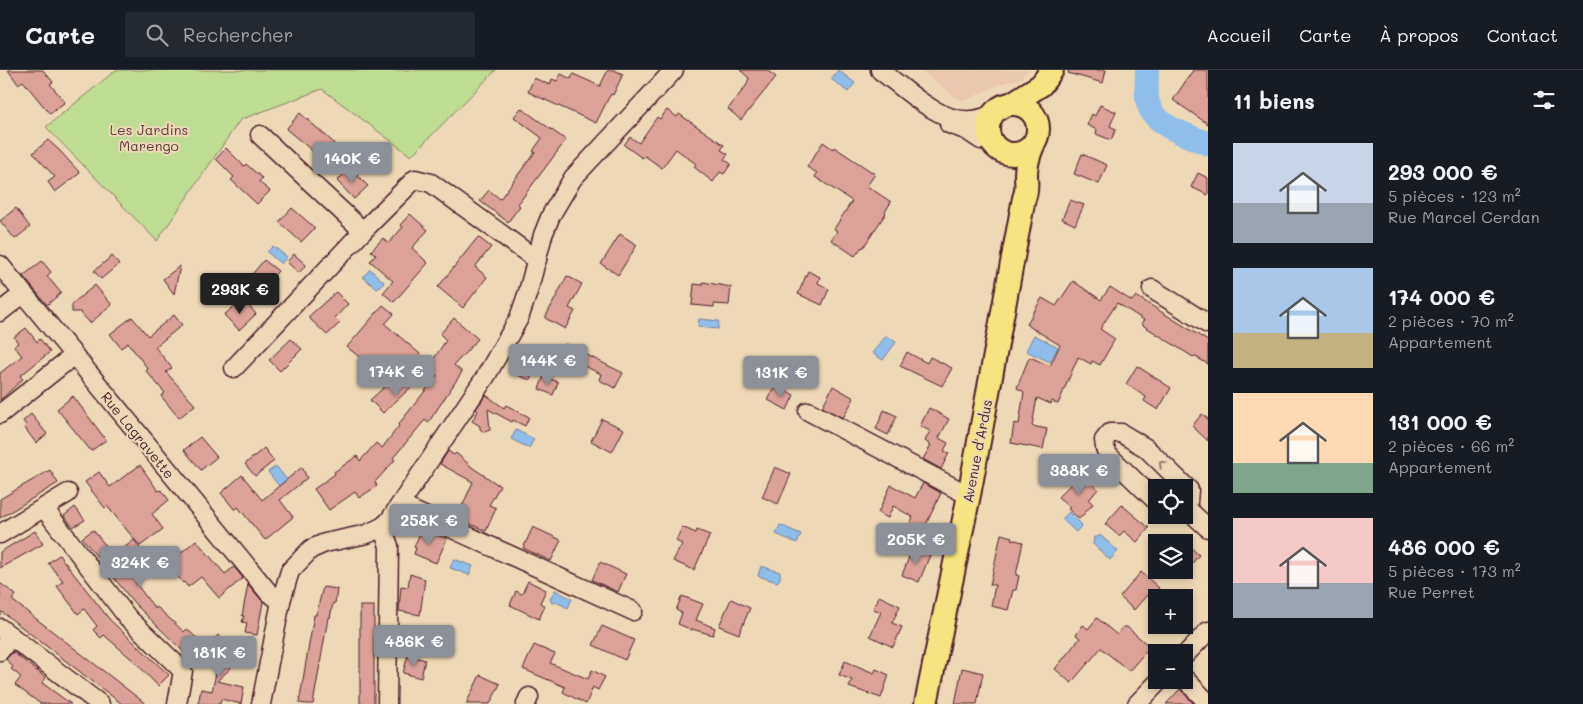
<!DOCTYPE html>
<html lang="fr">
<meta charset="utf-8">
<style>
:root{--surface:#171b24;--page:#242831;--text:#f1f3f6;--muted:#9ea1a6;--line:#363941;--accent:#8c9099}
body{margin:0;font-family:Mali,sans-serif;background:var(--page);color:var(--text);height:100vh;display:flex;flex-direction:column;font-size:19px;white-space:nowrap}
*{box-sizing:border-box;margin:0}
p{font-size:16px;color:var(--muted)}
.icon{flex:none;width:28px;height:28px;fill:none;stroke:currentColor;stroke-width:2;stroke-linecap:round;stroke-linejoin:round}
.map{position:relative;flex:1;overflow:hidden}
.details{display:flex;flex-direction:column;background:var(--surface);width:375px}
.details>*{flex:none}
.controls{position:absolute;left:1148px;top:409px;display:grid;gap:10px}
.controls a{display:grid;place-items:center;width:45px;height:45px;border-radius:0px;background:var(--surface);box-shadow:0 2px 8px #0003;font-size:25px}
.price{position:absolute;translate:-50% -42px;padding:0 11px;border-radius:5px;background:var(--accent);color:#fff;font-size:16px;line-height:32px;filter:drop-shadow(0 1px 2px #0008)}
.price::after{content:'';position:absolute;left:50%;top:30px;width:15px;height:11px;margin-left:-8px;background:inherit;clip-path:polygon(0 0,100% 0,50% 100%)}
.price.selected{background:#222;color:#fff}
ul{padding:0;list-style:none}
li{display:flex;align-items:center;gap:15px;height:125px;padding:0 25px}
li span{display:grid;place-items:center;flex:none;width:140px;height:100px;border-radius:0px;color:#555}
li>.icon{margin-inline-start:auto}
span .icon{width:60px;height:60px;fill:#fffc;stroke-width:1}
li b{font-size:21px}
h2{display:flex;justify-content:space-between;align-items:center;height:60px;padding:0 25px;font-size:21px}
header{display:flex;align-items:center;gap:30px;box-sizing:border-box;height:70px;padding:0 25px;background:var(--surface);border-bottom:1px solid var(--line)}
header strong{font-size:24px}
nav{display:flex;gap:28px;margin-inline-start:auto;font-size:18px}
.search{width:350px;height:45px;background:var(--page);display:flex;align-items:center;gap:12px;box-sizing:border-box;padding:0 18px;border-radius:0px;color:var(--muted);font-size:19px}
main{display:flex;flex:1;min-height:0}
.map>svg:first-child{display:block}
</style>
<header>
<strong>Carte</strong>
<div class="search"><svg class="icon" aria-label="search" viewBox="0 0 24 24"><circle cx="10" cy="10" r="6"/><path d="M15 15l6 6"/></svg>Rechercher</div>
<nav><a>Accueil</a><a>Carte</a><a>À propos</a><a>Contact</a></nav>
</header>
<main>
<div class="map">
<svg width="1208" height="634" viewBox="0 0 1208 634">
<rect width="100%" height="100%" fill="#eed9b7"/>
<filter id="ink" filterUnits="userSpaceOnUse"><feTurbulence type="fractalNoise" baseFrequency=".02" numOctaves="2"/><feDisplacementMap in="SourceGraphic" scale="10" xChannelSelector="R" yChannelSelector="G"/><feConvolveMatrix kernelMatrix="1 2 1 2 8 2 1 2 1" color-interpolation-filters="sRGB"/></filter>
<g filter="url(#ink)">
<!-- built -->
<path fill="#e9c8ae" d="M920,0H1028L1021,8L997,15L967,30L958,29Z"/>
<!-- green -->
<path fill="#bfdc93" stroke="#847e5f" d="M116,0H496L411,86L322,19L240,50L157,171L46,57Z"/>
<!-- water -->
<g fill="#8fbeea" stroke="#737e9e">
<path d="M838,0L855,13L848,22L831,9Z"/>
<path d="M370,76L382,80L385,83L387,80L388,82L385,89L379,90L374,86L369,87L366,81L367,77Z"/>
<path d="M273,176L287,187L281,194L267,182Z"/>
<path d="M370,199L384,212L382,216L377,219L363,207Z"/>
<path d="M699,249L719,251L718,259L698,257Z"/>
<path d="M1034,265L1058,277L1050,292L1026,281Z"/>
<path d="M886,266L896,272L883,290L872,283Z"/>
<path d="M516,360L534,369L529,378L511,369Z"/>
<path d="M276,396L287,410L279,416L268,402Z"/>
<path d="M1069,442L1082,455L1076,462L1062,449Z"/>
<path d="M780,455L801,464L797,473L776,464Z"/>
<path d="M1100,465L1118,481L1110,490L1093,474L1094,467H1098Z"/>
<path d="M454,489L473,496L469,505L450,498Z"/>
<path d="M761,496L780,502V509L777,512L758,506Z"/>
<path d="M555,520L572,529L568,538L556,532L552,533L550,529Z"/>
</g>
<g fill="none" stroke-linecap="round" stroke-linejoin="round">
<!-- river -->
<path stroke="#8fbeea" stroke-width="24" d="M1147,0C1147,11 1145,26 1149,36C1157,58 1189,65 1208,74"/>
</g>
<!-- building -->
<g fill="#dca299" stroke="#4a1f2b">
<path d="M8,0H43L53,12L50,14L65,32L50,44L23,11L18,14Z"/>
<path d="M608,0H614L623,4L613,25L611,24L608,29L596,53L528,22L534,8L550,15L552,9L557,11L561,4L571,9L573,4L600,16Z"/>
<path d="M740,0H767L776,7L741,50L728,39L746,16L749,8Z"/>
<path d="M1069,0H1106L1103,13L1068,3Z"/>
<path d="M1193,0H1208V54L1173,30Z"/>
<path d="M1100,35L1116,42L1110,56L1116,59L1111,70L1096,64L1097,60L1087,55L1092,44L1095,46Z"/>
<path d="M521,38L566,70L518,134L520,136L508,152L480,131L489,120L500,129L535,82L533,81L542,68L514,47Z"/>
<path d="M667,40L677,47L679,44L724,75L721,80L728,84L724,89L731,94L724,104L720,102L713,112L694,97L696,94L676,79L662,98L645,86L642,88L624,75L630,67L639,73L657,47L660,49Z"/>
<path d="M300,43L334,73L321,88L286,59Z"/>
<path d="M48,70L60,81L80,103L55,122L48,112L55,107L33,83Z"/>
<path d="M823,72L833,79L834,77L875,104L867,116L891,132L885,142L886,143L863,178L862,177L855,186L831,170L837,161L834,159L852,131L815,107L817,103L807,97Z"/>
<path d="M226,78L244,96L246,94L262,108L259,112L270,121L257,134L231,110L234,107L216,89Z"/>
<path d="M1082,84L1107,95L1099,114L1074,104Z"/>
<path d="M350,98L368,116L354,129L337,111Z"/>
<path d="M1198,103L1208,108V125L1191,117Z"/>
<path d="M1070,130L1084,135L1075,155L1062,149Z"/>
<path d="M16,138L30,157L15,169L0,151Z"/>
<path d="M292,138L315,158L301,172L279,152Z"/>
<path d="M410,144L428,160L412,178L428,193L394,232L383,223L393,211L370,191L376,185L371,181L383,168L389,173L403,157L400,155Z"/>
<path d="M620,164L637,175L618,205L601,194Z"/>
<path d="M478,167L491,177L475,197L487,207L463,238L438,217Z"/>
<path d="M294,184L306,195L299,203L287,192Z"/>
<path d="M112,186L119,194L101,209L94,201Z"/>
<path d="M264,190L278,201L270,210L267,208L263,214L259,211L245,213Z"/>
<path d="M42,191L51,202L47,206L61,223L47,235L23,206Z"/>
<path d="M180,196L174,224L163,209Z"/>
<path d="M808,201L820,207L818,213L829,219L822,235L798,224Z"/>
<path d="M567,206L582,214L569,238L575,241L565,259L545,248Z"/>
<path d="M1073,211L1101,230L1110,217L1132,231L1136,226L1208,271V294L1194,286L1193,287L1141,254L1144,250L1117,233L1100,259L1115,269L1100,295L1092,291L1091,294L1078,287L1058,334L1052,331L1051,334L1037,328L1032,356L1047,359L1043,379L1011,373L1014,353L1019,354L1024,322L1017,318L1018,315L1028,290L1030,287L1050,296L1060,275L1027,255L1029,250L1042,228L1056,236Z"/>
<path d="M703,212L731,217L729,235L714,234V237L692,235L694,214L703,215Z"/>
<path d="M95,215L112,235L90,253L80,242H72V234Z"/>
<path d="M336,222L348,234L335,248L340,253L327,265L308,247Z"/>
<path d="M243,229L256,244L239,260L224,245Z"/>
<path d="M383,235L394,244L385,254L420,284L430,295L446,270L440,264L454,248L478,269L454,295L462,302L428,353L425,350L393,388L395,390L375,412L377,416L359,428L355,422L329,440L314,419L335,404L334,402L357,386L360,391L376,373L382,378L399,356L398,355L437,306L430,300L383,343L370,330L390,312L347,277Z"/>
<path d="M174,245L182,255L155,277L172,298L166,302L195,335L179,348L161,326L165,323L146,301L148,299L128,273L121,278L110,264L132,247L148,266Z"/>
<path d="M26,258L37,272L40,269L50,282L20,306L23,309L0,330V303L22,286L14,276L18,273L14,267Z"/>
<path d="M291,269L302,279L280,301L269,290Z"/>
<path d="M565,274L623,303L615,318L599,310L601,304L584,296L580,303L556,290Z"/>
<path d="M907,282L927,293L930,287L952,298L942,316L900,296Z"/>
<path d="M516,283L538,292L530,310L512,303L515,296L511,295Z"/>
<path d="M1137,296L1171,318L1158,340L1144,331L1146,327L1126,314Z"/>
<path d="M544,306L558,312L553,325L539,319Z"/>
<path d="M776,315L794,325L787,340L768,330Z"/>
<path d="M833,316L854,328L843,348L822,337Z"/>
<path d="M486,325L504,338L506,335L529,347L525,356L513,350L512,352L488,339L490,360L484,362L480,359V356L472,351L478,341L476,339Z"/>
<path d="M73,326L106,370L91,381L57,339Z"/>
<path d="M929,338L949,349L939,368L948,373L944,381L949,383L941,399L923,389L931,375L925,371L930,361L920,356Z"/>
<path d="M884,340L897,346L888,365L876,359Z"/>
<path d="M31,344L47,364L36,373L24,357L26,355L23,351Z"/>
<path d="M1202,344L1208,349V371L1192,356Z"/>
<path d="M602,349L624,359L612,382L591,371Z"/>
<path d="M200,367L217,387L201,400L184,380Z"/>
<path d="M264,378L274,391L255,406L245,394Z"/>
<path d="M448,381L454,385L456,383L473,398L500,416L489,435L496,438L486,461L457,448L473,412L440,394Z"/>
<path d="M140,395L158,421L161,420L169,430L152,444L163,459L140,476L107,436L105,438L85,412L99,402L110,417Z"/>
<path d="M302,397L307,408L280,430L293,447L265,470L238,437L235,440L221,423L242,405L262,430Z"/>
<path d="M775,397L791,404L778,434L762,427Z"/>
<path d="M50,400L58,413L0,448V429Z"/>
<path d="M1081,404L1098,419L1089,430L1093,434L1079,449L1068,439L1070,437L1058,427Z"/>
<path d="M923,413L941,423L922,463L908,457L913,447L893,436L888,448L878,443L891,415L915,428Z"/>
<path d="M1122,435L1149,458L1137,472L1124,461L1119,466L1105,454Z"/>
<path d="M75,437L85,450L73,457L64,446Z"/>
<path d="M533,457L561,470L551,491L523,478Z"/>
<path d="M682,457L696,463L697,460L710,465L694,500L673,491L682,474L676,471Z"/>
<path d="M422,459L447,469L436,493L414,484L416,478L414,477Z"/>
<path d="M93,460L114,486L134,470L154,497L135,512L155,539L157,537L184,562L187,559L203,574L190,588L135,534L82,468Z"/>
<path d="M35,461L43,474L0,498V482Z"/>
<path d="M1001,464L1012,467L1011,469L1023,472L1016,505L1019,506L1016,520H1013L1008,540L991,536L995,515H990Z"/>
<path d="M196,470L225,504L234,497L243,508L219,528L201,507L188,517L184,512L183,513L168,494Z"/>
<path d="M1184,472L1199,485L1184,503Z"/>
<path d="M913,477L930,485L919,512L902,505Z"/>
<path d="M59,485L110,550L169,605L158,616L135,592L104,565L101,568L93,560L97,556L84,539L78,544L57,516L63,511L48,493Z"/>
<path d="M600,492L626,504L618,522L592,510Z"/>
<path d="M1141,502L1159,518L1150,528L1147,525L1134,540L1120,527Z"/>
<path d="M410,504L425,509L420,545L399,541L401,516L408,517Z"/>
<path d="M528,511L546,520L540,533L545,536L539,549L510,535L516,521L522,524Z"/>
<path d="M0,513L16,525L12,530L146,634H122L2,542L0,545Z"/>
<path d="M248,514L263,532L257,565L245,563L247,553L242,552L244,546H242Z"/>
<path d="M323,517L337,519L335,533H333L330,548H328L313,634H307L299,633L314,545H316Z"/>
<path d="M682,526L703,534L696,550L715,558L713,565L692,559V560L678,554L682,543L676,540Z"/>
<path d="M879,526L900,536L892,553L902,557L893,577L870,566L881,542L873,539Z"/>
<path d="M731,529L750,538L739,564L719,556Z"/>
<rect x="360" y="536" width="14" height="98"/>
<path d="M1097,548L1117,565L1123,557H1127L1150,577L1129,601L1101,578L1071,613L1055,599L1080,568L1076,565L1083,555L1088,559Z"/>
<path d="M602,556L634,570L625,590L593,575Z"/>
<path d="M218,565L227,573L216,584L231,598L217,611L244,617L241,634L221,629L220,634H198L201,619L212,621L217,599L201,584Z"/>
<path d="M534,575L555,584L550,593L588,609L592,600L605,607L598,620L593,617L586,634L563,622L565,617L523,599Z"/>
<path d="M13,582L46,608L42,613L71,634H41L15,615L21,607L11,599L13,597L6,589Z"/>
<path d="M408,585L425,590L421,608L403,603Z"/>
<path d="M845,591L874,603L876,599L889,605L881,628L849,617L852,610L839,605Z"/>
<path d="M962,598L983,603L977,634H955Z"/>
<path d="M480,605L500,614L490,634H466Z"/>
<path d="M1180,619L1194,634H1166Z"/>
</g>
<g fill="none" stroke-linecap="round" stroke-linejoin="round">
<!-- minor casing -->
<g stroke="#4a1f2b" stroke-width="21">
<g id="minor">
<path d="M880,0C904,18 939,53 971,50C979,50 986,47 993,44"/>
<path d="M949,54L966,60L981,70L991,69"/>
<path d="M260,65L363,161"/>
<path d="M0,195L269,523L281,531"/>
<path d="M1152,219L1208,254"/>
<path d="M0,242L23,224"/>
<path d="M234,298L363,161L415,109L431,113L537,190"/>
<path d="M808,341L968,425"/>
<path d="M0,344L73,286"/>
<path d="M1156,431L1108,385L1105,378L1104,370L1110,363H1121L1146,378L1189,420L1188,432L1184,436L1208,458"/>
<path d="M400,435L633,541"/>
<path d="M44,438L128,548L183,601L177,634"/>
<path d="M382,457L389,476L387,634"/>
<path d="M0,464L68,423"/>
<path d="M0,558L100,634"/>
<path d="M0,581L11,566"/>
<path d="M1184,586L1208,561"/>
<path d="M1184,608L1208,633"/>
<path d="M261,634L281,531L290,501L311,479L325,473L367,464L382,457L389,451L486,306L519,248L528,222L543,165L551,145L573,108L674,0"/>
<path d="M526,634L529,627"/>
<path d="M1137,634L1160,610"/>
</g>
</g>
<!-- major casing -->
<g stroke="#4a1f2b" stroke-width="26">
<g id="major">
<path d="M1011,34L1041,15L1052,0"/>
<circle cx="1013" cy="59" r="25"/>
<path d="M926,634L970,420L1024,128C1028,119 1026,114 1026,104C1026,93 1029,84 1034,73"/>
</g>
</g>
<!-- minor -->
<use href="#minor" stroke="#eed9b7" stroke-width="18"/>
<!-- major -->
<use href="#major" stroke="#f6e381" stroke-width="22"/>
</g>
<!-- one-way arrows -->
<defs><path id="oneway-chevron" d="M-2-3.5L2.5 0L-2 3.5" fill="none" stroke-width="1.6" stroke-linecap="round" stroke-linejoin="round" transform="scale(1.25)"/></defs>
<use stroke="#9c7c71" href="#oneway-chevron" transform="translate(1162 394) rotate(-136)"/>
</g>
<g text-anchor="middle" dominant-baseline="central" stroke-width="4" stroke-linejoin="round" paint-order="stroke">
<!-- park labels -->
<g font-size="14" fill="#5c3b3b" stroke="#eed9b7">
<text x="149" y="59">Les Jardins<tspan x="149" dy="16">Marengo</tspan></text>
</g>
<!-- street labels -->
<g font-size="14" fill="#4a1f2b" stroke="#eed9b7">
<text transform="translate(138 365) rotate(51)">Rue Lagravette</text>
<text transform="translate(977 381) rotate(-79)">Avenue d'Ardus</text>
</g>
</g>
</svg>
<div class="controls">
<a><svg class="icon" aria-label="locate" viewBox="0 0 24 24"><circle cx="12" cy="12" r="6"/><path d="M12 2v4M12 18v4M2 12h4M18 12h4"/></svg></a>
<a><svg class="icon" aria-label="layers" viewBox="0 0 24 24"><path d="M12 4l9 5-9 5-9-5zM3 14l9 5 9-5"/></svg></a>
<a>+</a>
<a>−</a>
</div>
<b class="price" style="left:352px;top:114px">140K €</b>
<b class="price selected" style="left:240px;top:245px">293K €</b>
<b class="price" style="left:548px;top:316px">144K €</b>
<b class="price" style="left:396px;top:327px">174K €</b>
<b class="price" style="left:781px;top:328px">131K €</b>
<b class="price" style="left:1079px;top:426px">388K €</b>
<b class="price" style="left:429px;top:476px">258K €</b>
<b class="price" style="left:916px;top:495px">205K €</b>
<b class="price" style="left:140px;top:518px">324K €</b>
<b class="price" style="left:414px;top:597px">486K €</b>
<b class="price" style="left:219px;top:608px">181K €</b>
</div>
<section class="details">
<h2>11 biens<svg class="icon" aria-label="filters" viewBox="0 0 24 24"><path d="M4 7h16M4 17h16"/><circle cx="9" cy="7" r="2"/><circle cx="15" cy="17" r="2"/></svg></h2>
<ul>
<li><span style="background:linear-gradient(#c9d6e8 60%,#9aa5b1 0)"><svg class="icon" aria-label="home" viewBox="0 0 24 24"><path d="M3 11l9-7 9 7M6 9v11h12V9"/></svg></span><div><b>293 000 €</b><p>5 pièces · 123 m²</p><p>Rue Marcel Cerdan</p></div></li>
<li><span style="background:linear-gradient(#a9c7e8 65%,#c2b280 0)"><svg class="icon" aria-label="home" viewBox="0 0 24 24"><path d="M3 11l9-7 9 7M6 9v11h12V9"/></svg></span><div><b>174 000 €</b><p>2 pièces · 70 m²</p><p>Appartement</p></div></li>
<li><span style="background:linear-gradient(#ffd9b3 70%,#7fa58c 0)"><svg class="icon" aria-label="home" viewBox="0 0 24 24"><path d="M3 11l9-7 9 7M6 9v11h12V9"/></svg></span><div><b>131 000 €</b><p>2 pièces · 66 m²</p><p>Appartement</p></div></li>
<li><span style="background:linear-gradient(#f6c9c9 65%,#9aa5b1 0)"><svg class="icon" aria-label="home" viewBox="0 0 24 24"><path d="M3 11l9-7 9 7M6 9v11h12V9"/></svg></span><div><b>486 000 €</b><p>5 pièces · 173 m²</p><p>Rue Perret</p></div></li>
</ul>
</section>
</main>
